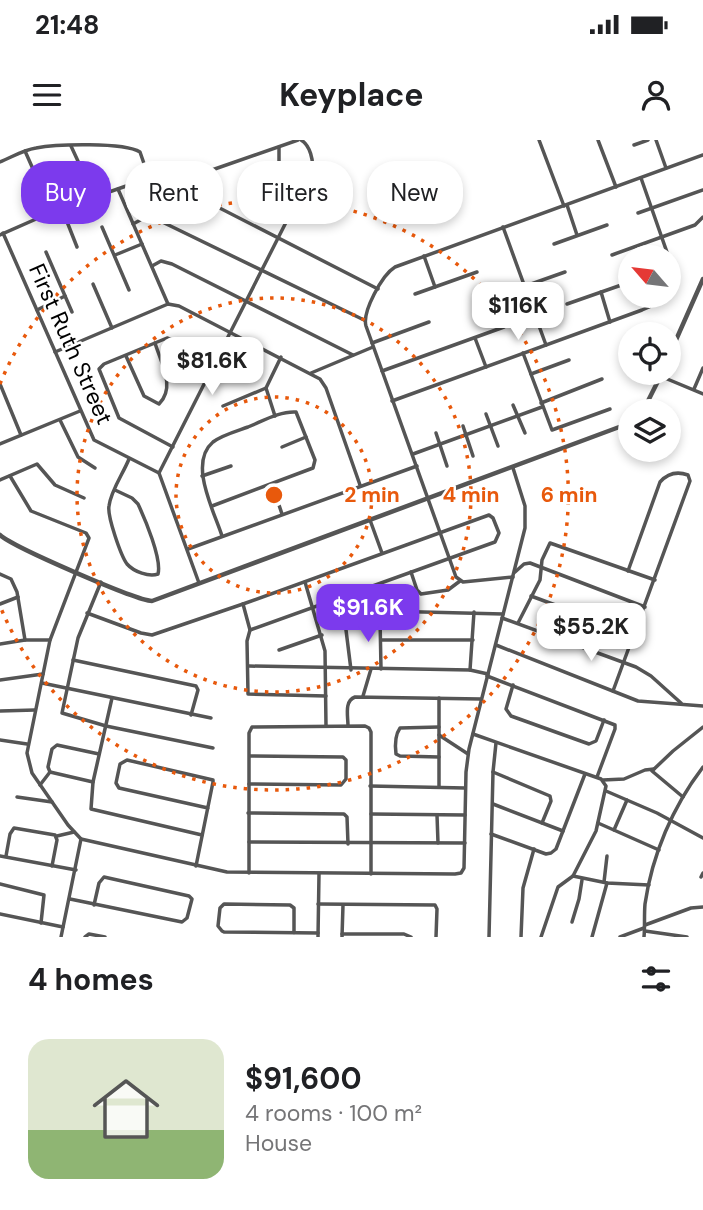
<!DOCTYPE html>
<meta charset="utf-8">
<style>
:root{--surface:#fff;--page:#f2f2f2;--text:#202124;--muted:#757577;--line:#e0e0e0;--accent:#7c3aed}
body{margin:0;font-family:"DM Sans",sans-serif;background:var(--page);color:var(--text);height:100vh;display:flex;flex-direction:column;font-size:26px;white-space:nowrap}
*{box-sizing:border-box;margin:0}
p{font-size:23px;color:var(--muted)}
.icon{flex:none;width:38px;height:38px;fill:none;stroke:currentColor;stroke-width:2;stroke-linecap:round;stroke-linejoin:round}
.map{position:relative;height:797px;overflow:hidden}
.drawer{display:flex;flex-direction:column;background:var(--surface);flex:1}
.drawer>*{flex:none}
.hud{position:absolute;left:21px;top:21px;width:662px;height:63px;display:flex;gap:14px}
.needle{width:46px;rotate:298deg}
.controls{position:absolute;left:618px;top:105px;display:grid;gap:14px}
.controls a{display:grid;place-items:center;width:63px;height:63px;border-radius:50%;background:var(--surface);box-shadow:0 4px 10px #0003;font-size:35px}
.price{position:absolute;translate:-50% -60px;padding:0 16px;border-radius:14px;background:#fff;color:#222;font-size:23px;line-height:46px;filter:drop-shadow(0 2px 4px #0008)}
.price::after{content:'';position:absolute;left:50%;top:42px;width:21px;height:16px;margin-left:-10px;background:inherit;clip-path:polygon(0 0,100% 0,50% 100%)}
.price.on{background:var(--accent);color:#fff}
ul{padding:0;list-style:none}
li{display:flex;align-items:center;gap:21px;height:175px;padding:0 28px}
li+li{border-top:2px solid var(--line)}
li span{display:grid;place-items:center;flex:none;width:196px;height:140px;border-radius:21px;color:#555}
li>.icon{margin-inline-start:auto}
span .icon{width:84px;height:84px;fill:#fffc;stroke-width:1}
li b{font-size:30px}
h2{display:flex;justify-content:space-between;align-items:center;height:84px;padding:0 28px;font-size:30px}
.pill{padding:0 24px;border-radius:28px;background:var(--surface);box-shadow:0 4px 10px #0003;font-size:24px;line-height:63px}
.pill.on{background:var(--accent);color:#fff}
.status{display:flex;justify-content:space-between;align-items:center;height:49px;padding:0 35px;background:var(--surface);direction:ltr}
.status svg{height:19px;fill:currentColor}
header{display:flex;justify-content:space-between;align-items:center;height:91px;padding:0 28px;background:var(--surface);font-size:32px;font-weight:700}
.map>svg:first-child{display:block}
</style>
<div class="status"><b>21:48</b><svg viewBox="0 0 49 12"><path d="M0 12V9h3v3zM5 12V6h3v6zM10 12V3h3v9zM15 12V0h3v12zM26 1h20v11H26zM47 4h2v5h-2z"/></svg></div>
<header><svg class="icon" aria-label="menu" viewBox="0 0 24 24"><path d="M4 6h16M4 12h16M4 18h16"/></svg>Keyplace<svg class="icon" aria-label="person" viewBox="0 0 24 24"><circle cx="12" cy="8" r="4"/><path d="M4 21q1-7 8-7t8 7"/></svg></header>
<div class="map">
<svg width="703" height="797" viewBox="0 0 703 797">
<rect width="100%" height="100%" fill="#fff"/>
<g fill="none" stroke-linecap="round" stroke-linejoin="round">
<!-- minor -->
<g stroke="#555" stroke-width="3.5">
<path d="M539,0L564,66"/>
<path d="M598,0L616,47"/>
<path d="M656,0L666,28"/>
<path d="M634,5L648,0"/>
<path d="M71,6L83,32"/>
<path d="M25,11L52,72"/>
<path d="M0,22C12,17 23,10 36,8C56,4 124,2 140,12L149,38"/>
<path d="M641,38L669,118L668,128"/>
<path d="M118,49L168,164"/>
<path d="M264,50L279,29V7"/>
<path d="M196,54L203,36L209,31L298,0"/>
<path d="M567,65L577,95"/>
<path d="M62,69L77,107"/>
<path d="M638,73L703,50"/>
<path d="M133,84L144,78L152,77L364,180"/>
<path d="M102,87L129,150"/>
<path d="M503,87L546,205"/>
<path d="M3,93L94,300L159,333"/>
<path d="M0,95L52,72L149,38H161L378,149"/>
<path d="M554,104L607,85"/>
<path d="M46,112L72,172"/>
<path d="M115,115L142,104"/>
<path d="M612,115L695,85L703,77"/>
<path d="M424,116L435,147"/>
<path d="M152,126L161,121L172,124L353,215"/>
<path d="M93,144L112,188"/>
<path d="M601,152L610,182"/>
<path d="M415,154L477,132"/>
<path d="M474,164L565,132"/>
<path d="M567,164L630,142"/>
<path d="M37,170L65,156"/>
<path d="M475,198L486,227"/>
<path d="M372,203L429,182"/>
<path d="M55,212L168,164L179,166L320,239L326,248L360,345"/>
<path d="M523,213L552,290L610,269"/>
<path d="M126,216L144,256L159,264C176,247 161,223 155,203"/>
<path d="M382,231L504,187"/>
<path d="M311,233L373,207"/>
<path d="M531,234L569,220"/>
<path d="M660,236L703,254"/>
<path d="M0,244L21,295"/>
<path d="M694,249L703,228"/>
<path d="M392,261L642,170L649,167L656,156"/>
<path d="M541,263L602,239"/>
<path d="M513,265L525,293"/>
<path d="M223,266L266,248"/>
<path d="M486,274L498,306"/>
<path d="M275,276L266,248L281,217"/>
<path d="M60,280L78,317L95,328"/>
<path d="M463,286L473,316"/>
<path d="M436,293L447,326"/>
<path d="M0,304L80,271"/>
<path d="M173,307L119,278L99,229L104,224L167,198L185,205L216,222"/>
<path d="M282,307L306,297"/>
<path d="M413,314L542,267"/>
<path d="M10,336L31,371L86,393L89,398L50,500L27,613L32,633L68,685L81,699L227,732L455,734L461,733L464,728L466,632L469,609L525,388V366L513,328"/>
<path d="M202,336L231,326"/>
<path d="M0,340L37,324L55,345L84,358"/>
<path d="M272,344L282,374"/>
<path d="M115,350L132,358L138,364C145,379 162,419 158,434C149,437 134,432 127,424C121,416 107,376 109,366C111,350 123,334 129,319"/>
<path d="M212,366L313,328L315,320L296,272C280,271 263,281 248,287C237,291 222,295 213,302C188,323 214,371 222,396"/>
<path d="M370,380L382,413"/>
<path d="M188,409L417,326"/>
<path d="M411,432L417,450L421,454L448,450L460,441"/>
<path d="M515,432L524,424L530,423L645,467"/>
<path d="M0,434L11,439L17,452L25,500"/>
<path d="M513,437L463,442L456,437L366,186C362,172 382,135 395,127L703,15"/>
<path d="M101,442L78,498L62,573L106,586L213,608"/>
<path d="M305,442L325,511L326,586"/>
<path d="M199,443L159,333L312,31C314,21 310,5 301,0"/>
<path d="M531,456L636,495"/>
<path d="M342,458L351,530"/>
<path d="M0,464L18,457"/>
<path d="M243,464L250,490L247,501L248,554L326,556"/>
<path d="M87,473L141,493L152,495L243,464L489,375L493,378L499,393L495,402L250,490"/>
<path d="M502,478L636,527L651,536L681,563"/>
<path d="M518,483L540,440L542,420L550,403L655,440"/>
<path d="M381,500H473"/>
<path d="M0,504L25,500H50"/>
<path d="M496,505L638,561L703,566"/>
<path d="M279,510L322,495"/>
<path d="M73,520L196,546L198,550L191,575"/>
<path d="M249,526L470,530L488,534"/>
<path d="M381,529L380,478L383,471L503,474"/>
<path d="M470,530L474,472"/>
<path d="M487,536L615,585V589L597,637"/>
<path d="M0,540L43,534"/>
<path d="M42,543L211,578"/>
<path d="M513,545L506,569L511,576L589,604L596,601L604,580"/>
<path d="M613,551L690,341L688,335C677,331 668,333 660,342L628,431"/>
<path d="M363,556L371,529"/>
<path d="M112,558L93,642L91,669L202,695"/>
<path d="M439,558V647"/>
<path d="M0,571L35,570"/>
<path d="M348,586C348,576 344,561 355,557L481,559"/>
<path d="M439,587L400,588C395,595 395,606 396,614L400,616L439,617"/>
<path d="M473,594L601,639L606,646L596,691L573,736L558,747L541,797"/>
<path d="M439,595L468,614"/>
<path d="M0,600L27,604"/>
<path d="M493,632L550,656L551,661L542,683"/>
<path d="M603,640L624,639L645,630L654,629"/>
<path d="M93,642L50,632L48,627L52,609L57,605L99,614"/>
<path d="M249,644L341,645L346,639V620L343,617L250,616"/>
<path d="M40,645L50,632"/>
<path d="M370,646L465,648"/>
<path d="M606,651L657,673L703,698"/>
<path d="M17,657L52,662"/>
<path d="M683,657L652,631L673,611L703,587"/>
<path d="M493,664L563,691"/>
<path d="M248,673L344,674L347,677L348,704"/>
<path d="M371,674L465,675"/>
<path d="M437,675L438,703"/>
<path d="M598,683L659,710"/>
<path d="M614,690L627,660"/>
<path d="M491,694L546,714L551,713L556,709L585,634"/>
<path d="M57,696L74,692"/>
<path d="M249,702L465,703"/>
<path d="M0,716L76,730"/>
<path d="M6,716L10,694L14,688L55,695L57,700L52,726"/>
<path d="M196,726L213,642V640L127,620L120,624L116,643L119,648L208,668"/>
<path d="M249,733V593L252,587L365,586L369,588L371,592V734"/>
<path d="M573,736L607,743L649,745"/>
<path d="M701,737L703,733"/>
<path d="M604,742L607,716"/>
<path d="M0,744L44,755L41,783"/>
<path d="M70,759L182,782L187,778L192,759L189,756L104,737L99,743L94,765"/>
<path d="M318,764L435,765L437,769L436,797"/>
<path d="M0,774L63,787"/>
<path d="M572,782L579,759L582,740"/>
<path d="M645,785L691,768L703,767"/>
<path d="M645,791L687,797"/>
<path d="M294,793V768L290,765L224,764L220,768L218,786L222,791L224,792L318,793"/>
<path d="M342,794H404L411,797"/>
<path d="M61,797L81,699"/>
<path d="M85,797L89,794L105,797"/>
<path d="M318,797L319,734"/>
<path d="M342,797L343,765"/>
<path d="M489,797L493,632L496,603"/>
<path d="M521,797L523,748L534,709"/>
<path d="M592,797L607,743"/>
<path d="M620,797L644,788"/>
<path d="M644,797C645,786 644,775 645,764C652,715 673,666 703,627"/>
</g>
<!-- tertiary -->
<g stroke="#555" stroke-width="4.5">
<path d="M668,218L703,139"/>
<path d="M643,271L662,233"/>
<path d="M0,395C13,407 135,460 152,461L630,283"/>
</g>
</g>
<!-- distance rings -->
<g fill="none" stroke="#e8590c" stroke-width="3.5" stroke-dasharray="3.5 7">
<circle cx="274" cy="355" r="98"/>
<circle cx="274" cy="355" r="197"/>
<path d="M0 244A295 295 0 1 1 0 466"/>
</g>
<g text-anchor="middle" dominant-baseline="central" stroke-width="5" stroke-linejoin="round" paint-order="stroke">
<!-- street labels -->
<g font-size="23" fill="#000" stroke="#fff">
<text transform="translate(71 204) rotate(66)">First Ruth Street</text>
</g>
</g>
<circle cx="274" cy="355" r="10" fill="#e8590c" stroke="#fff" stroke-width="3.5"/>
<g font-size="21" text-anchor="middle" font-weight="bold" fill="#e8590c" stroke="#fff" stroke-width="5" stroke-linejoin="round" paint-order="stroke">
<text x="372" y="362">2 min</text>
<text x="471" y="362">4 min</text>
<text x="569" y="362">6 min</text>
</g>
</svg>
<div class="controls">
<a><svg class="needle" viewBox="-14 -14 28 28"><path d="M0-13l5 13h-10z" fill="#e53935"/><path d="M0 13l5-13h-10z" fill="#757577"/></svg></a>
<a><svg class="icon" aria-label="locate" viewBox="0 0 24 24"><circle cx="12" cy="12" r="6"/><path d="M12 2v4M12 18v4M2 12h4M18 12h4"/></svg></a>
<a><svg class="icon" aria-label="layers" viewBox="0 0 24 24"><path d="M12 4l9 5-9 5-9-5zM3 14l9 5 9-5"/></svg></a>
</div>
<b class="price" style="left:518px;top:202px">$116K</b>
<b class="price" style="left:212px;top:257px">$81.6K</b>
<b class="price on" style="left:368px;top:504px">$91.6K</b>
<b class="price" style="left:591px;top:523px">$55.2K</b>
<div class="hud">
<a class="pill on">Buy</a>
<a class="pill">Rent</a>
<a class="pill">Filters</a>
<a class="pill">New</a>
</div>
</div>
<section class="drawer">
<h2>4 homes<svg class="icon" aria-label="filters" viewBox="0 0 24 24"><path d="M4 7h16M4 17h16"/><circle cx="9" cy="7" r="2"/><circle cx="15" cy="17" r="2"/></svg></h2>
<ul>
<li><span style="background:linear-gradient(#dfe7d0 65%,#8fb573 0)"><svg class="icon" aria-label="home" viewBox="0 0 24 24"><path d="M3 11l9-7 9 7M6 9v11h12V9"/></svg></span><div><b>$91,600</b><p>4 rooms · 100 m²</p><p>House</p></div></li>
</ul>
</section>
